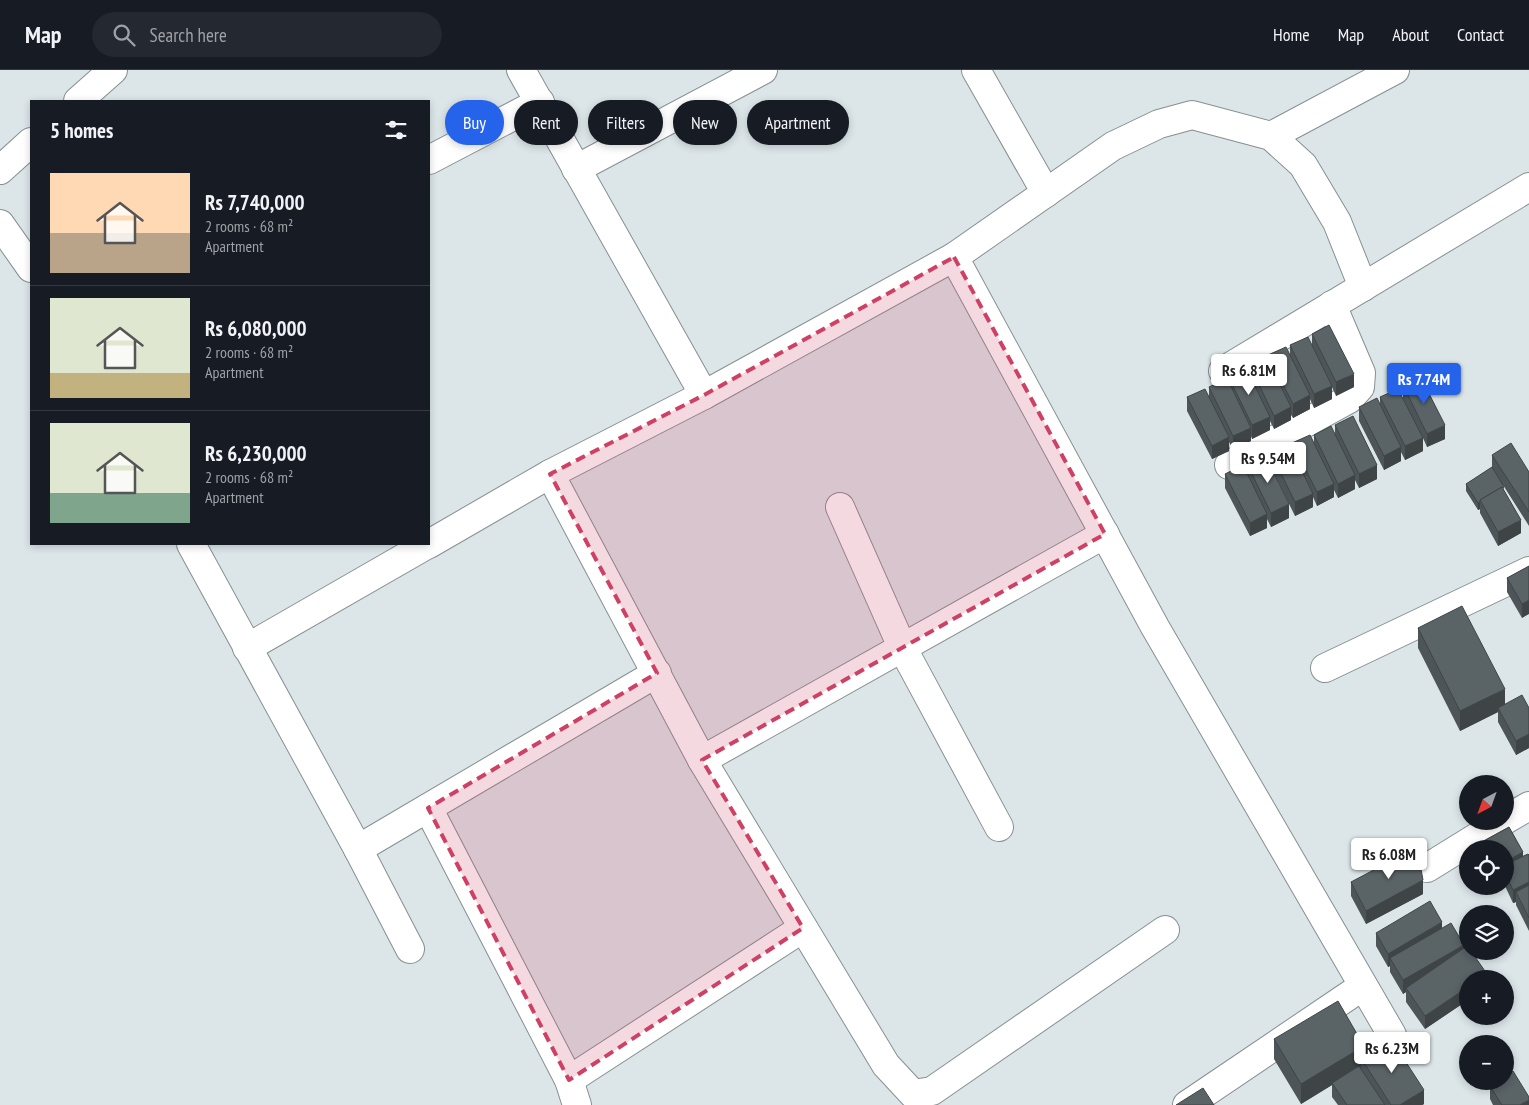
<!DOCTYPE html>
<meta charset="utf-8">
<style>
:root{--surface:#171b24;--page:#242831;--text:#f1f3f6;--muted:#9ea1a6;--line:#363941;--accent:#2563eb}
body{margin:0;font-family:"PT Sans Narrow",sans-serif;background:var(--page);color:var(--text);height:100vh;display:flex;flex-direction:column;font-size:19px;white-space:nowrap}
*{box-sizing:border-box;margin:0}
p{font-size:16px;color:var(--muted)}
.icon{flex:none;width:28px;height:28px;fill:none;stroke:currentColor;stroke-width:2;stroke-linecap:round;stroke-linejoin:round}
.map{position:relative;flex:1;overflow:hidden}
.side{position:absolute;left:30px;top:30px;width:400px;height:445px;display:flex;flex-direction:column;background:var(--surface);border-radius:0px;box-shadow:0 2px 8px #0003}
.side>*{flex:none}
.hud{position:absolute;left:445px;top:30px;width:475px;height:45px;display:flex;gap:10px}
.needle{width:32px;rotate:221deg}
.tools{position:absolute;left:1459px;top:705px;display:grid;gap:10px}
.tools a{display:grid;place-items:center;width:55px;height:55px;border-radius:50%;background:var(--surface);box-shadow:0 2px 8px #0003;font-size:25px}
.price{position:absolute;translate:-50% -42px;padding:0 11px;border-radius:5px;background:#fff;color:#222;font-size:16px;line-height:32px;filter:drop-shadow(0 1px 2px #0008)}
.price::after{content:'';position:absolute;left:50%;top:30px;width:15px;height:11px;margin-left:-8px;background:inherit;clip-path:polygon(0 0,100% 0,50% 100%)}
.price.current{background:var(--accent);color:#fff}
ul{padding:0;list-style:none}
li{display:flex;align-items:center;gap:15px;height:125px;padding:0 20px}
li+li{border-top:1px solid var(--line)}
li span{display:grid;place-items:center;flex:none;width:140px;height:100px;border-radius:0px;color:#555}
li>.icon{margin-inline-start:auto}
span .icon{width:60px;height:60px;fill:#fffc;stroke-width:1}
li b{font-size:21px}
h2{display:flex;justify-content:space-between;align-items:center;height:60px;padding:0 20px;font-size:21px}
.pill{padding:0 18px;border-radius:22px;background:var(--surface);box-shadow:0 2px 8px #0003;font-size:18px;line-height:45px}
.pill.current{background:var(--accent);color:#fff}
header{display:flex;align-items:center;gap:30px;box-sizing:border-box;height:70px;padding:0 25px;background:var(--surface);border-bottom:1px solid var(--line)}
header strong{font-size:24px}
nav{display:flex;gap:28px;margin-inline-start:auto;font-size:18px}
.search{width:350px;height:45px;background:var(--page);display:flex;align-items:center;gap:12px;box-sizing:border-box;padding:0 18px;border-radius:28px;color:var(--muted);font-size:19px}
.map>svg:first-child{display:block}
</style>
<header>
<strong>Map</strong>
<div class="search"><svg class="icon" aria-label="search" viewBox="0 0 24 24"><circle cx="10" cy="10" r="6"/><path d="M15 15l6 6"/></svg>Search here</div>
<nav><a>Home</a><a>Map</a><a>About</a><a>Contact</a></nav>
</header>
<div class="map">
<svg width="1529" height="1035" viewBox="0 0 1529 1035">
<rect width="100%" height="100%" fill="#dce6e9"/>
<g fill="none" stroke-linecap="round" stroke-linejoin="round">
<!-- minor casing -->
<g stroke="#869093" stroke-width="30">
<g id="minor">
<path d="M521,0L704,325"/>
<path d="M976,0L1046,123"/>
<path d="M78,31L113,0"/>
<path d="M1271,66L1395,0"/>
<path d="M429,90L540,32"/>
<path d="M576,99L763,0"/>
<path d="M0,100L31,72"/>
<path d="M0,154L31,198"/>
<path d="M954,187L704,325L550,404L702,690L1105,464"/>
<path d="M1363,217L1337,152L1303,95L1271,66L1192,45L1159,54L1113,76L954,187L1155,557L1392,965"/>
<path d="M1223,301L1529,117"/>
<path d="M1229,395L1349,329L1360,317L1361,303L1332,235"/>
<path d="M840,437L902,577L999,757"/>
<path d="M191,474L358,779L657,603"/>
<path d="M429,474L550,404"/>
<path d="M247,578L428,474"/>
<path d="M1325,598L1529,501"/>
<path d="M702,690L886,995L913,1024L932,1021L1165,860"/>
<path d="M428,738L569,1010L577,1035"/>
<path d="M1505,750L1529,736"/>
<path d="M358,779L410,879"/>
<path d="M1427,798L1503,751"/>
<path d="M569,1010L803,858"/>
<path d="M1187,1035L1363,916"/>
</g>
</g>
<!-- minor -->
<use href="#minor" stroke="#fff" stroke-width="28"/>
</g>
<!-- wall -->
<g fill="#4d5558">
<path d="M1312,264L1354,317L1336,326L1332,317V329L1314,338L1310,329V339L1293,348L1291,345V350L1274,359L1270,351V360L1252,369L1251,366V371L1233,379L1229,372V381L1212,389L1187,341V327L1209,326V317L1228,311V306H1250V296L1268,290V285H1290V275H1312Z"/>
<path d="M1403,315L1445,369L1427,377L1423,368V381L1405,390L1401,382V391L1384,400L1359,351V337L1380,336V327L1403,328Z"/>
<path d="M1335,355L1377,409L1359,418L1355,410V419L1338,428L1334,420V427L1317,436L1313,427V437L1295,446L1271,397V383L1292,382V373L1314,372V365H1335Z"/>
<path d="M1492,385L1529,402V456L1503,415L1504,421L1521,463L1498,476L1480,443V439L1478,440L1466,421V414L1492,398Z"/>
<path d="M1247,394L1289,448L1271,457L1267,449V458L1250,466L1225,418V404H1247Z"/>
<path d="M1529,496L1522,548L1507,522V508Z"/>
<path d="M1418,558L1505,634L1529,638V678L1516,685L1498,652V642L1460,661L1418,578Z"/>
<path d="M1509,757L1523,782V786L1528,784L1529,785V861L1516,835V832L1513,833L1505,816V779H1478V774Z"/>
<path d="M1351,812L1423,824L1366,854L1351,826Z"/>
<path d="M1442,858L1464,878L1487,909H1468V930L1425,959L1406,932V922L1403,924L1390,902V896L1388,897L1376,876V863Z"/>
<path d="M1274,969L1364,986L1424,1034L1422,1035H1338L1332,1027V1015L1301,1034L1274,989Z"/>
<path d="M1490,1016L1529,1035H1493L1490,1029Z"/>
</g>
<!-- shaded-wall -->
<g fill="#3f4547">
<path d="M1354,304V317L1336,326V312Z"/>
<path d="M1332,316V329L1314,338V324Z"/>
<path d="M1310,325V339L1293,348V334Z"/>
<path d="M1291,337V350L1274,359V346Z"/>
<path d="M1270,347V360L1252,369V355Z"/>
<path d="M1445,355V369L1427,377V364Z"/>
<path d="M1251,358V371L1233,379V366Z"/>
<path d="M1229,367V381L1212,389V376Z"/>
<path d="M1423,368V381L1405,390V376Z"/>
<path d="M1401,377V391L1384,400V386Z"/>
<path d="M1377,395V409L1359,418V404Z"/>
<path d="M1355,405V419L1338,428V414Z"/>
<path d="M1334,414V427L1317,436V422Z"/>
<path d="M1313,424V437L1295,446V432Z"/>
<path d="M1480,432V439L1478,440V433Z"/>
<path d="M1289,434V448L1271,457V443Z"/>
<path d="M1267,444V458L1250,466V453Z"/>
<path d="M1521,450V463L1498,476V462Z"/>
<path d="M1529,530V544L1522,548V534Z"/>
<path d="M1505,619V639L1498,638V642L1460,661V641Z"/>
<path d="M1529,664V678L1516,685V671Z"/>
<path d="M1523,782V795L1505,803V792Z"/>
<path d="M1423,810V824L1366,854V841Z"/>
<path d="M1529,812V825L1516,822V832L1513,833V820Z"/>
<path d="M1442,852V866L1390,888V896L1388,897V884Z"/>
<path d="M1464,875V888L1406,918V922L1403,924V910Z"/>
<path d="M1487,904V909H1479Z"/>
<path d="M1468,917V930L1425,959V946Z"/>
<path d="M1364,976V993L1361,988V998L1333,1015L1332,1013V1015L1301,1034V1014Z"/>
<path d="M1424,1020V1034L1422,1035H1400Z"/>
<path d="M1529,1030V1035H1520Z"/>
</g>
<!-- building -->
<g fill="#5a6366" stroke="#3f4547">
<path d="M1329,255L1354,304L1336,312L1312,264Z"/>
<path d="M1308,267L1332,316L1314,324L1290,275Z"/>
<path d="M1286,277L1310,325L1293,334L1268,285Z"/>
<path d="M1267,288L1291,337L1274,346L1250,296Z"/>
<path d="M1246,298L1270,347L1252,355L1228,306Z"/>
<path d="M1420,306L1445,355L1427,364L1403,315Z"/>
<path d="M1227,308L1251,358L1233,366L1209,317Z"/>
<path d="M1205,319L1229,367L1212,376L1187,327Z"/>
<path d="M1398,319L1423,368L1405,376L1380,327Z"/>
<path d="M1377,328L1401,377L1384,386L1359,337Z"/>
<path d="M1353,346L1377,395L1359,404L1335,355Z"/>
<path d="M1331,356L1355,405L1338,414L1314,365Z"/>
<path d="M1310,365L1334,414L1317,422L1292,373Z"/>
<path d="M1511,373L1529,402V442L1492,385Z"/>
<path d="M1289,374L1313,424L1295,432L1271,383Z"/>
<path d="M1265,385L1289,434L1271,443L1247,394Z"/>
<path d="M1243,395L1267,444L1250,453L1225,404Z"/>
<path d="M1492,397L1504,417L1502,418V417L1480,430V432L1478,433L1466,414Z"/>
<path d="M1502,417L1521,450L1498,462L1480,430Z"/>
<path d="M1529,496V530L1522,534L1507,508Z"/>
<path d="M1462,536L1505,619L1460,641L1418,558Z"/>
<path d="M1522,625L1529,638V664L1516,671L1498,638Z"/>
<path d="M1509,757L1523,782L1505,792V779H1480L1478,774Z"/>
<path d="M1417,777L1423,810L1366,841L1351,812Z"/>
<path d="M1528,784L1529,785V812L1513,820L1505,803V795Z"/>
<path d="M1529,815V848L1516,822Z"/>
<path d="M1430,831L1442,852L1388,884L1376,863Z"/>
<path d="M1451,853L1464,875L1403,910L1390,888Z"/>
<path d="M1467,876L1468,881H1471L1487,904L1479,909H1468V917L1425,946L1406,918Z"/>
<path d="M1338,931L1364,976L1301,1014L1274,969Z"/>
<path d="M1391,969L1424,1020L1400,1035H1391L1361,988Z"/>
<path d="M1359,996L1385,1035H1347L1332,1013Z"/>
<path d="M1513,1001L1529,1027V1030L1520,1035H1502L1490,1016L1497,1011H1505V1006Z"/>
<path d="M1203,1018L1214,1035H1176Z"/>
</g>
<!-- marked area -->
<path fill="#cf4065" fill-opacity="0.2" stroke="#cf4065" stroke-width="4" stroke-dasharray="10 6" stroke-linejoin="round" d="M954,187L1105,464L702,690L803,858L569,1010L428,738L657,603L550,404L704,325Z"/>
</svg>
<div class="tools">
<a><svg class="needle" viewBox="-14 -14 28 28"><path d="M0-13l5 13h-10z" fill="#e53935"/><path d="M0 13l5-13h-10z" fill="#9ea1a6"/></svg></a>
<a><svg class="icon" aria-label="locate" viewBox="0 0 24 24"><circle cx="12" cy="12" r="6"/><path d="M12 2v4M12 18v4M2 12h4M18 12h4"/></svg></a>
<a><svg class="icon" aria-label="layers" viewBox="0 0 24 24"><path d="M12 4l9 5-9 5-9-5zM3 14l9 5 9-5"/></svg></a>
<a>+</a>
<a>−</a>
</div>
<b class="price" style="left:1249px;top:326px">Rs 6.81M</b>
<b class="price current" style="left:1424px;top:335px">Rs 7.74M</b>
<b class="price" style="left:1268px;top:414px">Rs 9.54M</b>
<b class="price" style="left:1389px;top:810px">Rs 6.08M</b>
<b class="price" style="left:1392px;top:1004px">Rs 6.23M</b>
<div class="hud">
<a class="pill current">Buy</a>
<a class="pill">Rent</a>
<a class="pill">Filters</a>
<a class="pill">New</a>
<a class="pill">Apartment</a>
</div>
<section class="side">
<h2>5 homes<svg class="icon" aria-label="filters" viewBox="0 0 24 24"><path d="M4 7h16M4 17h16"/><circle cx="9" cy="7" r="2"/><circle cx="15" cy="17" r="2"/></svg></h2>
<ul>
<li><span style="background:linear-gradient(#ffd9b3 60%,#b9a48a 0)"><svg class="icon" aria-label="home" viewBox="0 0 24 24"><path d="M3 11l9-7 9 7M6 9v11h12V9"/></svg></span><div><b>Rs 7,740,000</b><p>2 rooms · 68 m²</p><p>Apartment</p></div></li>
<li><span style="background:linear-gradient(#dfe7d0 75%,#c2b280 0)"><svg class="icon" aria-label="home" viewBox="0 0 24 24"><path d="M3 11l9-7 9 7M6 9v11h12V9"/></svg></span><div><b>Rs 6,080,000</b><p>2 rooms · 68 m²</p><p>Apartment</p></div></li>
<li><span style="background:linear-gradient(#dfe7d0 70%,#7fa58c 0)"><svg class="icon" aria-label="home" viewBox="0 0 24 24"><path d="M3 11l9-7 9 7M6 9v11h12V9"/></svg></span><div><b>Rs 6,230,000</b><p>2 rooms · 68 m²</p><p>Apartment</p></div></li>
</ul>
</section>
</div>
